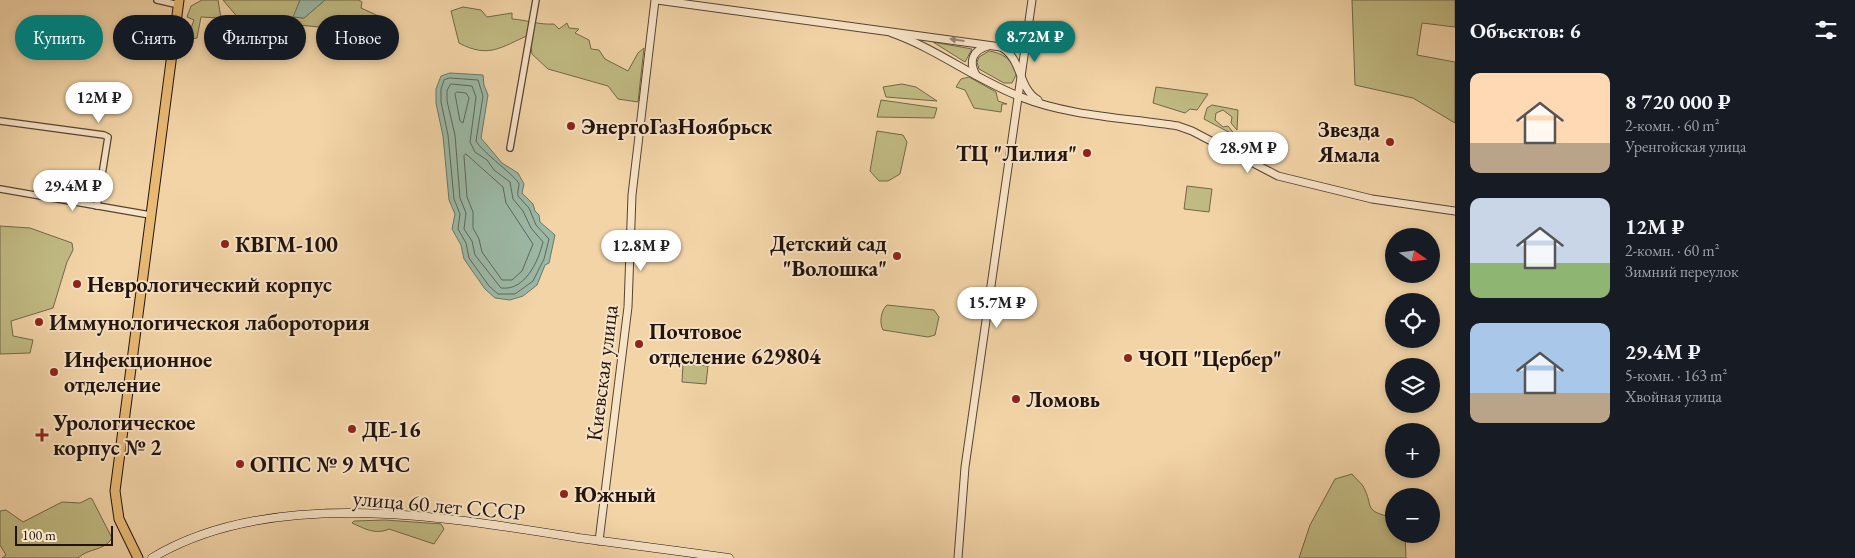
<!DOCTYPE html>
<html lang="ru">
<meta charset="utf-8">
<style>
:root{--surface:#171b24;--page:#242831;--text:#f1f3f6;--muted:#9ea1a6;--accent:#0f766e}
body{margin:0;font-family:"EB Garamond",serif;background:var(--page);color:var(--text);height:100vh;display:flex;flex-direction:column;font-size:19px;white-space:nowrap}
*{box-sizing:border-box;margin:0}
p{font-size:16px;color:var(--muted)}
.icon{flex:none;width:28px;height:28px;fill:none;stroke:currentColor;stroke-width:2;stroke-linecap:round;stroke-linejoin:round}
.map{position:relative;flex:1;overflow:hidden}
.details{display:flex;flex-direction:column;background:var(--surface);width:400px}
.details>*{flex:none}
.hud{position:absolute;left:15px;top:15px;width:475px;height:45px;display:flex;gap:10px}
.needle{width:32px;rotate:104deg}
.tools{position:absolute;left:1385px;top:228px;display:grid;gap:10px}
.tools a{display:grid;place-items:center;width:55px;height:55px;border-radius:50%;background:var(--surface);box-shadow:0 2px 8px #0003;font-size:25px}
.scale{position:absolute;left:15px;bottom:12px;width:98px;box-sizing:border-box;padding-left:5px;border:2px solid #22130d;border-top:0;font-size:14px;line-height:18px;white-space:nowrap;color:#22130d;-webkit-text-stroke:4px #f7e3c6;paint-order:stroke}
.price{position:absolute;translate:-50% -42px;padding:0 11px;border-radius:18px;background:#fff;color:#222;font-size:16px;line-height:32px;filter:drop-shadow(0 1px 2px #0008)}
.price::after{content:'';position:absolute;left:50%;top:30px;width:15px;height:11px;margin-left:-8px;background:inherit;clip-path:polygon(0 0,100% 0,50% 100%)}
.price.on{background:var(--accent);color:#fff}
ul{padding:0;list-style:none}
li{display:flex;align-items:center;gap:15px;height:125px;padding:0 15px}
li span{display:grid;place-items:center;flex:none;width:140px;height:100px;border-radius:10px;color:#555}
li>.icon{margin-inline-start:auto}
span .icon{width:60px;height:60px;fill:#fffc;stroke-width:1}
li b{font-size:21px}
h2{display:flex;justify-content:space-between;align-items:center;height:60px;padding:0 15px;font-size:21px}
.pill{padding:0 18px;border-radius:22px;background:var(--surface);box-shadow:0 2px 8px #0003;font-size:18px;line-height:45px}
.pill.on{background:var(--accent);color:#fff}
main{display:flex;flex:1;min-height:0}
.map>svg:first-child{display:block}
</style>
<main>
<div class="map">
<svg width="1455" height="558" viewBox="0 0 1455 558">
<rect width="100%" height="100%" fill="#f2d4a7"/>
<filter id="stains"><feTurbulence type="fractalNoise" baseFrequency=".004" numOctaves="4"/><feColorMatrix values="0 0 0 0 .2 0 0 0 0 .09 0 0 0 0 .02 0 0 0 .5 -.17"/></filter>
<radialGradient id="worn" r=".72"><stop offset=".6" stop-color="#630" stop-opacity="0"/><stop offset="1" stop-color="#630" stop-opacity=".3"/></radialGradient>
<!-- green -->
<g fill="#c1bb83" stroke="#726748">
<path d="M202,0H218L221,18L201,17L197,38L187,40L183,32L190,31L194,20L187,17L191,6Z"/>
<path d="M223,0H300L294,17L304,18L325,0H359L362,2L361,8L383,18L377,32L240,20Z"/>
<path d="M1352,0H1455V27L1422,23L1417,55L1455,62V123L1413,98L1355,85Z"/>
<path d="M463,7L481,10L487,17L512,13V19C527,20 539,25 554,24L559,29L567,23L569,28L579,29L575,33L589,40L591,49L599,50L605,59L628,71L638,53L644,48L638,102L618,99L608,86L548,69L532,54L529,35C501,47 489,59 459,43L451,11Z"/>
<path d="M933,42L972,49L965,62Z"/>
<path d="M989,51C1003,53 1011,59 1017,73L1012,83H1004L979,69L977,62L979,57Z"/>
<path d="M969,77L996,92L998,101L1007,104H1002L1001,112L974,108L965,90L956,87L961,79Z"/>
<path d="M902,84L916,87L937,101L886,97L883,87Z"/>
<path d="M1156,87L1208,94L1197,110L1190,109L1185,113L1153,103Z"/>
<path d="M881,100L937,108L934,118L877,117Z"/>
<path d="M1212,105L1238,110L1237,130L1231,123L1232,117L1223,110L1216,113L1215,120L1223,127L1228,126L1236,136L1204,119L1207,108Z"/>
<path d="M877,131L903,135L907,142L900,174L888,181H879L870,171Z"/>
<path d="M1187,186L1212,189L1209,212L1184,209Z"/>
<path d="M0,226L30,228L72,243L73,250L67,262L53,308L11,321L13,336L33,340L30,353L0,354Z"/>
<path d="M887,305L934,310L939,317L935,335L928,337L883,330C879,323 881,310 887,305Z"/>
<path d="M683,364L708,366L706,384L682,382Z"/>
<path d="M1352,474C1355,478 1360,482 1363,486C1375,508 1361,510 1394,518V534H1405L1406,558H1299L1310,525L1335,479Z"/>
<path d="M90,498L92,499L112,538C105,551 88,548 78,558H2L6,555L0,545V511L6,510L23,522L62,502L80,503Z"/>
<path d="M385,520L441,524L444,529L434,544L389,529C376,535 365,529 352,523L354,521Z"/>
</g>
<!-- water -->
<g fill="#9bb8a5" stroke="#6b7668">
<path d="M300,0H325L304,18L293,17Z"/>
<path d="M450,73L483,75L484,85L488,95L481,138L502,163L518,173L524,184L522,193L533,204L535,211L539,215L540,222L555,235L549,263L545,265L537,285L523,296L510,300L495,298L485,289L464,259L461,245L452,229L455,214L449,200L443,136L436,103V89L441,76Z"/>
</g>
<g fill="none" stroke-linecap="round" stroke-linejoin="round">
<!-- shore -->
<g stroke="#5e6659" stroke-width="1">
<path d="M450,78L478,80L483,96L476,141C482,152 518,178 519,184C519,188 517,192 518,196L529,208L536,225L549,239L544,259L533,281L515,294H498L489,286L469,258L466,243L458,229L460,214L454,199L448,135L441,102V89L444,80Z"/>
<path d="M451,84L472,86L476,97L470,142L475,152L487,160L494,170L510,182L513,199L523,211L531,228L543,242C538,262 525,291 501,288L475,255L472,241L464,229L466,213L460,198L455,135L447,101V91Z"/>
<path d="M457,92L466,93L469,98L463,123L460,121L455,94Z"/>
<path d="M466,154L503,187L506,203L533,244L522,271L512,280H502L482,252L479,239L473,228V212L467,197L464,156Z"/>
</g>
<!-- minor casing -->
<g stroke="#564334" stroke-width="8">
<g id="minor">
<path d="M157,0L179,5"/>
<path d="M0,121L104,135L108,137L97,206"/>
<path d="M510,148L536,0"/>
<path d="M0,189L150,215"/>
</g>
</g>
<!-- tertiary casing -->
<g stroke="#564334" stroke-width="9">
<g id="tertiary">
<path d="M657,0L1001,47C1023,59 1017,87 1038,100"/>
<path d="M892,33C937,49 976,80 1021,97C1068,116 1127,118 1178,126L1192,131L1278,176L1372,199L1455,211"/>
<path d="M1001,47L1017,45L1026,37"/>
<path d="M976,75C968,61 973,50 988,46"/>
<path d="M599,541L628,307L632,195L655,0"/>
<path d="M958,558L965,467L1032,0"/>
</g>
</g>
<!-- secondary casing -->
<g stroke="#22130d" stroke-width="9">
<path id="secondary" d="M152,558C271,486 448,517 579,538C628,545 679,551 729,558"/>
</g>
<!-- primary casing -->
<g stroke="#22130d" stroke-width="11">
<path id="primary" d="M138,558L119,519L115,491L179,0"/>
</g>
<!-- minor -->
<use href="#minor" stroke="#f7e3c6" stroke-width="5.5"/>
<!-- tertiary -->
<use href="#tertiary" stroke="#f7e3c6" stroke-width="7"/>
<!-- secondary -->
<use href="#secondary" stroke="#f7e3c6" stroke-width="8"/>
<!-- primary -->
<use href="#primary" stroke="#e9ba74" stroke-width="9"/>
</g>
<!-- one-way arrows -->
<defs><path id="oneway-solid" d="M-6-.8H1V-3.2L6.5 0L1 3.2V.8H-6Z" transform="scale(1.25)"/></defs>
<use fill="#978573" href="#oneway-solid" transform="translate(957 40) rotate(-172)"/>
<!-- markers -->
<g fill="#8f2418" stroke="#f7e3c6" stroke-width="2">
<circle cx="571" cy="126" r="5"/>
<circle cx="1390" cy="142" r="5"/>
<circle cx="1087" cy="153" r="5"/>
<circle cx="225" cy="244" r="5"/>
<circle cx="897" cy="256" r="5"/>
<circle cx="77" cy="284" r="5"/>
<circle cx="39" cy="322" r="5"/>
<circle cx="639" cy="344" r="5"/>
<circle cx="1128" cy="358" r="5"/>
<circle cx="54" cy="372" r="5"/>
<circle cx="1016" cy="399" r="5"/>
<circle cx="352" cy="429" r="5"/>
<path d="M39.5 427.5h5v5h5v5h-5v5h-5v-5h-5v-5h5z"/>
<circle cx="240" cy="464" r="5"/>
<circle cx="564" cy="494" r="5"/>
</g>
<g text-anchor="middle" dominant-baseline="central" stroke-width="4" stroke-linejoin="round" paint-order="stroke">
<!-- poi labels -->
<g font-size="22" font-weight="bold" fill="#22130d" stroke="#f7e3c6" text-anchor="start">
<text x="581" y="126">ЭнергоГазНоябрьск</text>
<text x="1380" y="129" text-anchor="end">Звезда<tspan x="1380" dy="25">Ямала</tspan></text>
<text x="1077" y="153" text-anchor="end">ТЦ "Лилия"</text>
<text x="887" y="243" text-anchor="end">Детский сад<tspan x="887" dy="25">"Волошка"</tspan></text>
<text x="235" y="244">КВГМ-100</text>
<text x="87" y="284">Неврологический корпус</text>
<text x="49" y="322">Иммунологическоя лаборотория</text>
<text x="649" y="331">Почтовое<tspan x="649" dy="25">отделение 629804</tspan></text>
<text x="1138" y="358">ЧОП "Цербер"</text>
<text x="64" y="359">Инфекционное<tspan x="64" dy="25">отделение</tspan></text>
<text x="1026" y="399">Ломовь</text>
<text x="53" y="422">Урологическое<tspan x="53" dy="25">корпус № 2</tspan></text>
<text x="362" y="429">ДЕ-16</text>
<text x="250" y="464">ОГПС № 9 МЧС</text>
<text x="574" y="494">Южный</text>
</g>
<!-- street labels -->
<g font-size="22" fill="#22130d" stroke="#f7e3c6">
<text transform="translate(602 373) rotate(-83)">Киевская улица</text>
<text transform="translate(439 505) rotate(5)">улица 60 лет СССР</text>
</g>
</g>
<rect width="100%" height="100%" filter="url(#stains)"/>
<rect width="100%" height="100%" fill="url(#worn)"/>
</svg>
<div class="tools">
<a><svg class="needle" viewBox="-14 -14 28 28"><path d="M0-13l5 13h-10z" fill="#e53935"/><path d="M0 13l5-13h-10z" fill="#9ea1a6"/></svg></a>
<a><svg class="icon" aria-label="locate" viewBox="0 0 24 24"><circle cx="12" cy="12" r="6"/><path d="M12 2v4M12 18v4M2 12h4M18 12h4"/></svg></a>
<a><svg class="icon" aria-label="layers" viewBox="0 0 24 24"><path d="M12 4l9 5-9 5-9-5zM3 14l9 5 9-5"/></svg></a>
<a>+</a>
<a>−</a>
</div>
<div class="scale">100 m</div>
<b class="price on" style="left:1035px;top:63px">8.72M ₽</b>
<b class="price" style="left:99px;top:124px">12M ₽</b>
<b class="price" style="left:1248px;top:174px">28.9M ₽</b>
<b class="price" style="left:73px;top:212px">29.4M ₽</b>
<b class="price" style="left:641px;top:272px">12.8M ₽</b>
<b class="price" style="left:997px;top:329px">15.7M ₽</b>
<div class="hud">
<a class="pill on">Купить</a>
<a class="pill">Снять</a>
<a class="pill">Фильтры</a>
<a class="pill">Новое</a>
</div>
</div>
<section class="details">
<h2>Объектов: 6<svg class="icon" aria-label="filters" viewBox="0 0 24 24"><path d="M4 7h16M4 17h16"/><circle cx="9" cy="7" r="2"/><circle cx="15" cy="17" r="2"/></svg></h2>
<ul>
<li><span style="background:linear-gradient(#ffd9b3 70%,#b9a48a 0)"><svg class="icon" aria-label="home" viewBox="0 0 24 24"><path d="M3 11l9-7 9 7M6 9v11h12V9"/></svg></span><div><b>8 720 000 ₽</b><p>2-комн. · 60 m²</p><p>Уренгойская улица</p></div></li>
<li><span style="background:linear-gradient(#c9d6e8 65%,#8fb573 0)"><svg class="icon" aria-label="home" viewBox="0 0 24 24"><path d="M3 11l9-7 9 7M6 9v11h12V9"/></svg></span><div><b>12M ₽</b><p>2-комн. · 60 m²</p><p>Зимний переулок</p></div></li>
<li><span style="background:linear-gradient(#a9c7e8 70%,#b9a48a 0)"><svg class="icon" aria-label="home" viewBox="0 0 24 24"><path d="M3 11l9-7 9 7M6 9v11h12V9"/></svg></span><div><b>29.4M ₽</b><p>5-комн. · 163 m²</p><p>Хвойная улица</p></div></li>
</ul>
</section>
</main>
